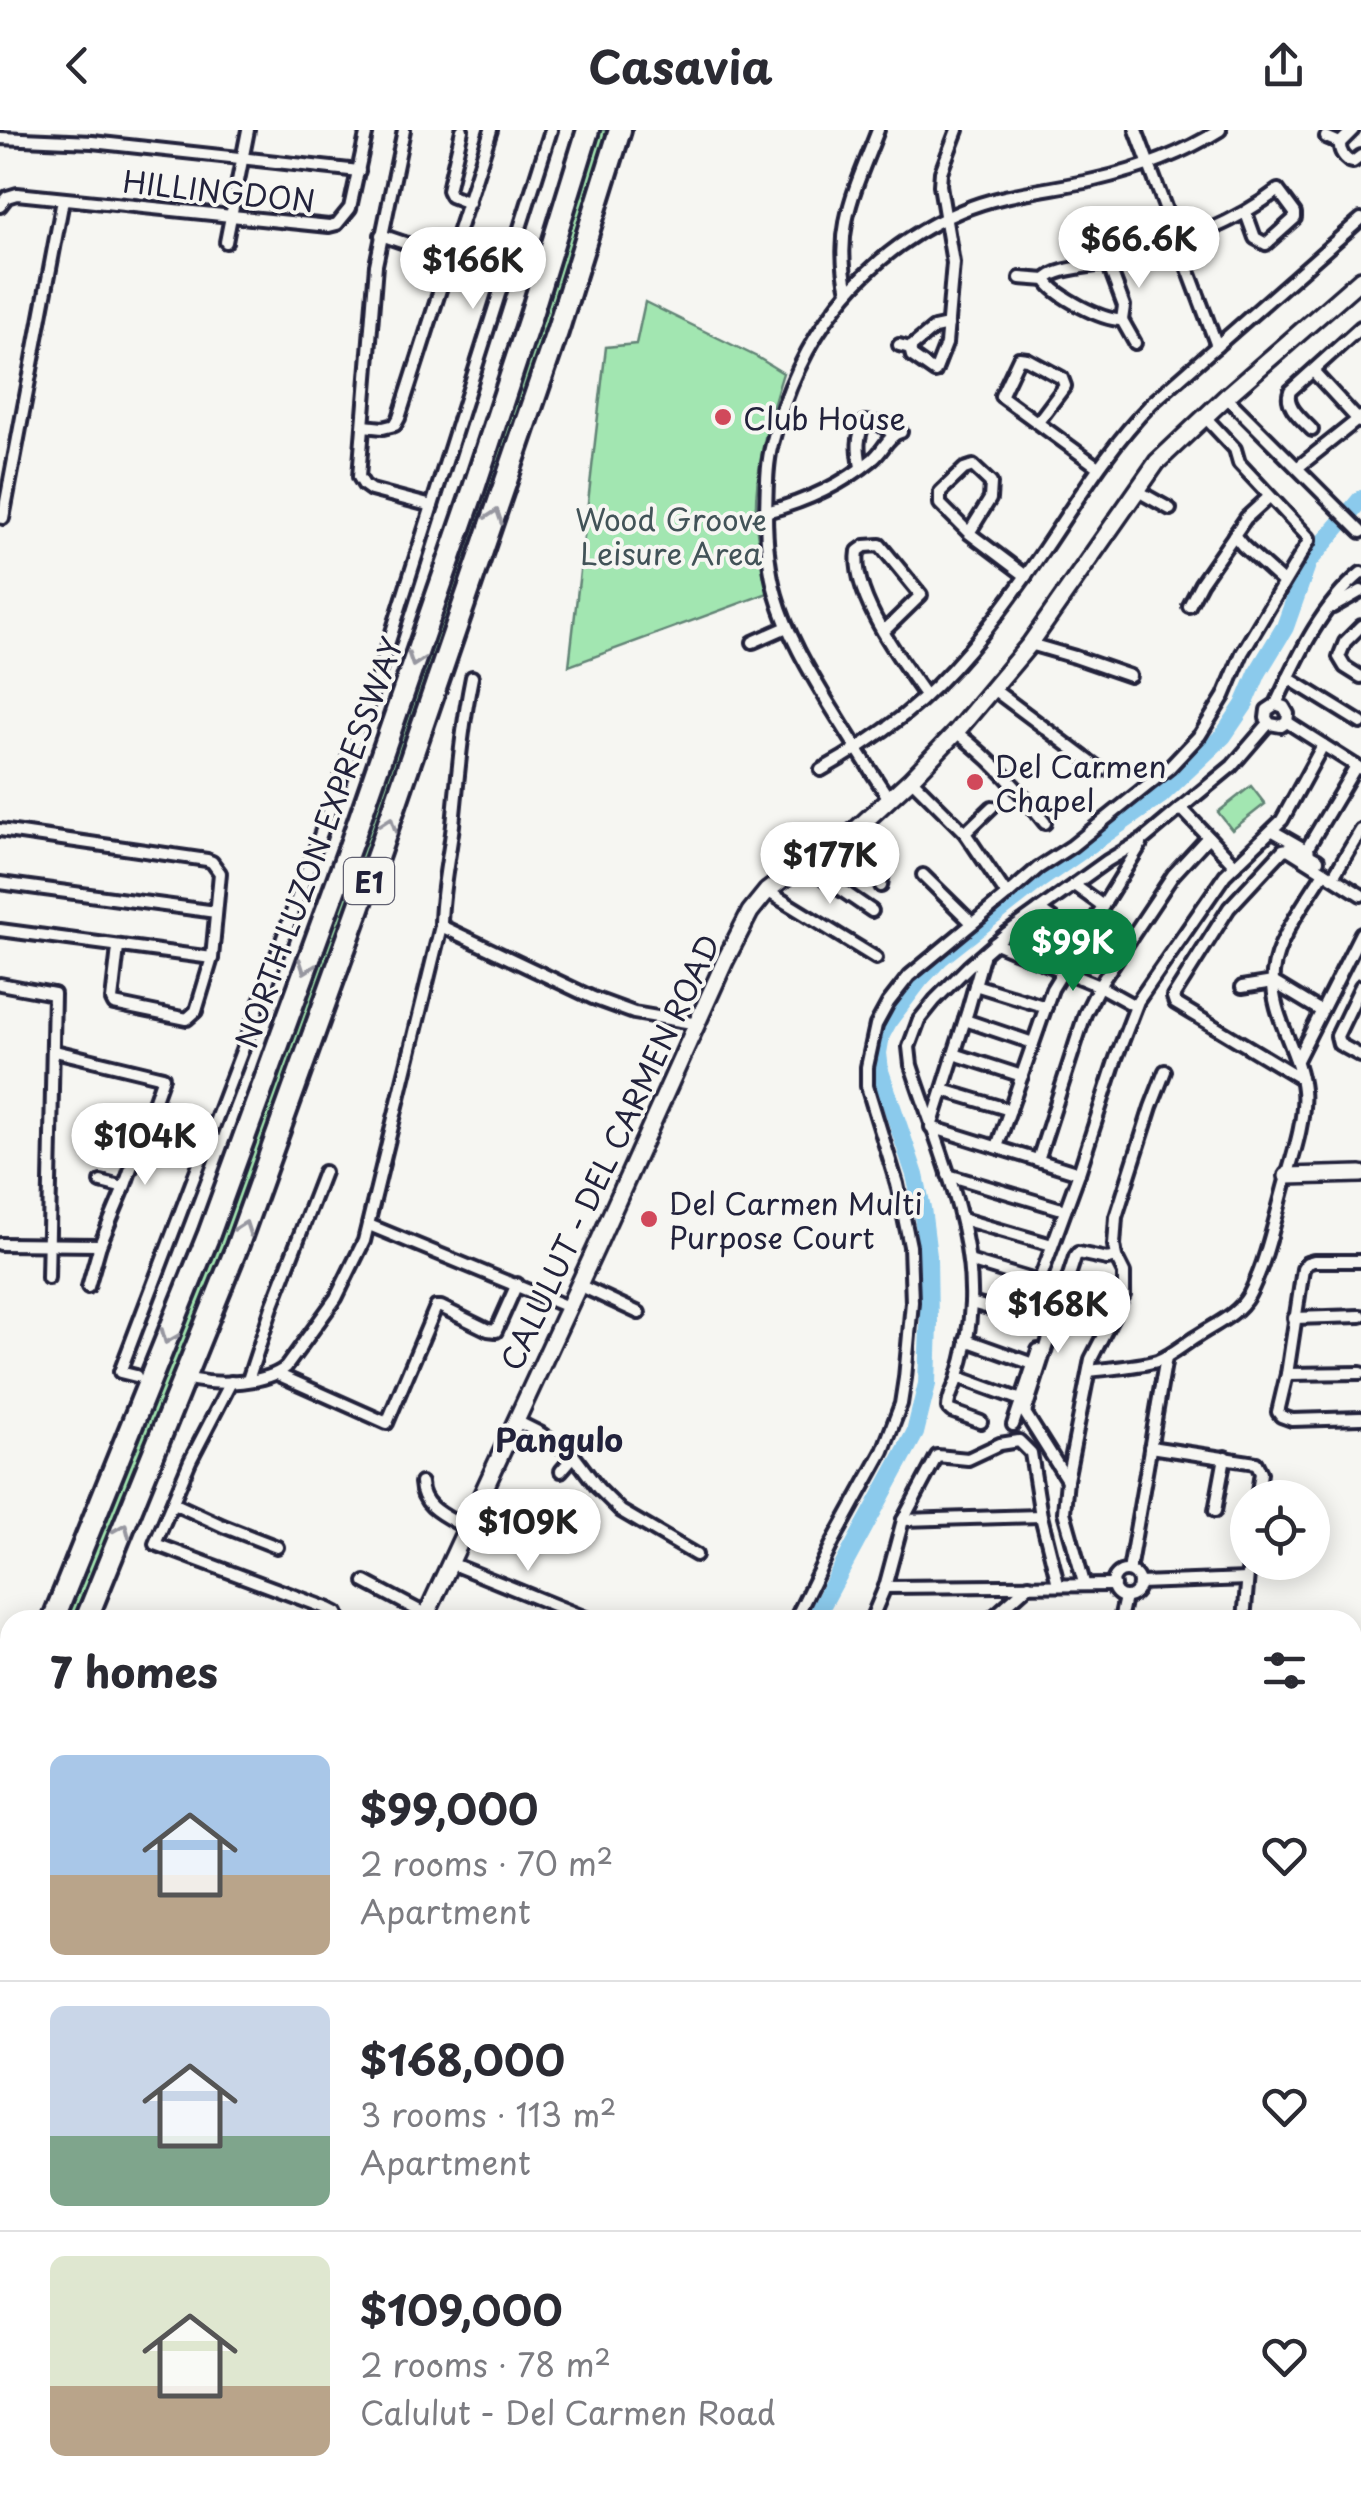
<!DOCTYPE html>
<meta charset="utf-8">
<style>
:root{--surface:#fff;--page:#f7f7f7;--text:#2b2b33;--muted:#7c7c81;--line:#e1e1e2;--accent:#0b8043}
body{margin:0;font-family:"Playpen Sans",sans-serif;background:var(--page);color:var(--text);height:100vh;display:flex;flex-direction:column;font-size:38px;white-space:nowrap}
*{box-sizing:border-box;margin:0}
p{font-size:32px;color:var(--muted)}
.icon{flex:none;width:55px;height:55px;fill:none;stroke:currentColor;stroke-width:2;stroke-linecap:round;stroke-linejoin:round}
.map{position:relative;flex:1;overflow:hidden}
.drawer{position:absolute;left:0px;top:1480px;width:1362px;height:892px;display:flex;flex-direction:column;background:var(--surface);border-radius:30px 30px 0 0;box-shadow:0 5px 25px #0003}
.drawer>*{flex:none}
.tools{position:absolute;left:1230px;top:1350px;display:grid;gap:20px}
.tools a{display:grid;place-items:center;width:100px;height:100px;border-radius:50%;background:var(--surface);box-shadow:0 5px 25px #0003;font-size:50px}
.price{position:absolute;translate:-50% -85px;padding:0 22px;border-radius:35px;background:#fff;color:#222;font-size:32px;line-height:65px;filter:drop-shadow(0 2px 5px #0008)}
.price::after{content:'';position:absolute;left:50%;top:60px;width:30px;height:22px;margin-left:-15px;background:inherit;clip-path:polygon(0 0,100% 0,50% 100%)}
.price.selected{background:var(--accent);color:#fff}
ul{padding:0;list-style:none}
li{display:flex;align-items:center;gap:30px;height:250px;padding:0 50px}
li+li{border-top:2px solid var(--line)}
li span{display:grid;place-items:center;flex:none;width:280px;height:200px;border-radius:15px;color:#555}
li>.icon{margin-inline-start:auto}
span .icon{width:120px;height:120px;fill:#fffc;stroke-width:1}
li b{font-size:42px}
h2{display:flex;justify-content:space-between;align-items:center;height:120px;padding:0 50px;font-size:42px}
header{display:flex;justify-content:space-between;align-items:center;height:130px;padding:0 50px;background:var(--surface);font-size:45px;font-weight:700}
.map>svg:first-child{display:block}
</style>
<header><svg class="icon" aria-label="back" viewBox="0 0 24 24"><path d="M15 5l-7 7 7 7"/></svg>Casavia<svg class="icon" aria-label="share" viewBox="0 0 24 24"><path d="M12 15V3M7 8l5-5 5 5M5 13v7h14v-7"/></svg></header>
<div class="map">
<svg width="1361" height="2372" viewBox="0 0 1361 2372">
<rect width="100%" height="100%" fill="#f6f6f2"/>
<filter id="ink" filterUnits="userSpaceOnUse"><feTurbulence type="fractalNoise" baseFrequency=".01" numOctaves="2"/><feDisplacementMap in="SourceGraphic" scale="20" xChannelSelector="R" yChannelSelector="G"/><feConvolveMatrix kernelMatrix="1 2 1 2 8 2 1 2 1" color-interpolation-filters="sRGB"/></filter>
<g filter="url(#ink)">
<!-- green -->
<g fill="#a2e6b1" stroke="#628476" stroke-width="2.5">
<path d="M594,0H614L517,307L211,1164L80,1490H59L124,1332Z"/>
<path d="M645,172L757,227L783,243C768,291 754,341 756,392C758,416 764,440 768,463L569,536L606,217L636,214Z"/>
<path d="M1251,656L1265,674L1232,700L1218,682Z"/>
</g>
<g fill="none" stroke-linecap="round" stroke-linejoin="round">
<!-- stream -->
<path stroke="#6187a5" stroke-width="2.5" d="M983,2372L985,2362"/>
<!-- river -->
<g stroke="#8bcaec" stroke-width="18">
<path d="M814,1490L915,1303L927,1254L929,1194L928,1126L922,1078L915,1045L880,941L878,923L881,905L889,890L920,849L940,828L1039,750L1161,665L1223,606L1244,575L1258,542L1285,497L1308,432L1361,369"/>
<path d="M256,2372L284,2362"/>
</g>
<!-- street casing -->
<g stroke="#22223b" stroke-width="18">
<g id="street">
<path d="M404,0L376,135L359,347L364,355L371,360L432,376"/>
<path d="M462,0L448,60L451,66L469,73"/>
<path d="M1136,0L1217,216"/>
<path d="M1326,7L1340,13C1339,21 1345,31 1353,32L1361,26"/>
<path d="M0,8L92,12L359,41"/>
<path d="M1340,13L1353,0"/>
<path d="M0,76L7,67L17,64L329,96L337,94L350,78L367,0"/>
<path d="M381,105L449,128"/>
<path d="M226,112L248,0"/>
<path d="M1108,133L1124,176L1122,190L1135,213"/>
<path d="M1020,148L1046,150C1056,137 1094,137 1112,132C1170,118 1230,97 1278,60L1295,83V88L1266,114L1255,108L1246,83"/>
<path d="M1046,150C1055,166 1103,191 1122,190"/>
<path d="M848,161C833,98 856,58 878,0"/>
<path d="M899,215L910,218L912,226L935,242L946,214L953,133L940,55L941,42L957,0"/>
<path d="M910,218L934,198L948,195"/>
<path d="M1313,241L1360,292"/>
<path d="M1226,267L1361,402"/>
<path d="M865,292L880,294L893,304"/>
<path d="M1038,292L1065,256L1062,248L1027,229L1019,228L1001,266L1098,337"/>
<path d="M364,296L383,298L395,295L399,288L491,0"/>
<path d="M1312,300C1302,289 1284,276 1290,261L1361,197"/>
<path d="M861,337C858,320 856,308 865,292"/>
<path d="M1297,338L1361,287"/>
<path d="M1136,360L1170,379"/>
<path d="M766,382C804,372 843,354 873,329C884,320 888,305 901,302"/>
<path d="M3,388L63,70"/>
<path d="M969,403L990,369L991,353L973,336L964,339L940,362V374L969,403L1026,446"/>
<path d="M1234,405L1243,416L1283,452"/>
<path d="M1189,476L1201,453L1246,388L1269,367"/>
<path d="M1333,477L1361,461"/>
<path d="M1361,496L1345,512L1339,527L1345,537L1361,547"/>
<path d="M883,502L921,465L880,415L865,416L858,421C851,465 901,530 925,565"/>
<path d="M753,512L787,497"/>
<path d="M1030,514L1075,527L1130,546"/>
<path d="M1288,548L1361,593"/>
<path d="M993,559L1101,640"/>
<path d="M1276,574L1284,577L1288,584L1287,592L1281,596L1270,594L1266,588L1267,580L1276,574C1298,527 1320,477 1361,443"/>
<path d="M1287,592L1361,639"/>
<path d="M956,602C990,628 1019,659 1045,693"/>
<path d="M821,640C850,624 877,606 904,585C951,547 991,495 1025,447C1067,388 1101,325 1152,273L1361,89"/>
<path d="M890,670C869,639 849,606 829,574C808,539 787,504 776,465C768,437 766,411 766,382C767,359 766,336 772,314C798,210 859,124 961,81C1003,63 1049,60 1094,50C1138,40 1182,24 1220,0"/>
<path d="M0,700L207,730L212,732L220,743L212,828L196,881L187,889L114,874L112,870L118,818"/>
<path d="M1273,701L1308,721"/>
<path d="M965,703L992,677"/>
<path d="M850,705L883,742L881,756"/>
<path d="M1318,730L1309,725L1308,717L1356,636"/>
<path d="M803,734L872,781"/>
<path d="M1235,735L1181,678L1232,636L1269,593"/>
<path d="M1336,742L1361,700"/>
<path d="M923,745L972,793"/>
<path d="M0,753L216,782"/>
<path d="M1074,755L1103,776"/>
<path d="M767,761L876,828"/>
<path d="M1007,765L1038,738L1072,716L1169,638L1200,605L1224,566L1242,523L1309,411V408L1239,333L1235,319L1204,286"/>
<path d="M1039,780L1082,809"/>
<path d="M441,796L593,868L634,883L698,894"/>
<path d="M0,800L212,828"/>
<path d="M995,813L1099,856L1135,876"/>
<path d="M983,827L968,880L931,997L1079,1043"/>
<path d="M0,854L54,864L48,1148"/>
<path d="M975,855L1046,877"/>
<path d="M1361,856L1337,906L1339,914L1361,926"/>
<path d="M1242,857L1273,852L1321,881"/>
<path d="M965,890L1033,913"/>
<path d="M55,921L163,947L124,1058L100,1115L88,1157"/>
<path d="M954,924L1022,946"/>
<path d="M1297,930L1361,803"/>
<path d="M1300,948L1175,873L1173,867L1229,778L1283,720L1288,719L1361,765"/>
<path d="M943,960L1010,980"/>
<path d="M104,993L142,1001"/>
<path d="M997,1017L1052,859L1141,714"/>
<path d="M1038,1030L1085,884L1099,856L1173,745L1208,707"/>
<path d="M948,1045L1065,1080"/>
<path d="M101,1052L124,1058"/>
<path d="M962,1089L1052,1115"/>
<path d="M369,1095L568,1177"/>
<path d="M0,1114L100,1115"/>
<path d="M969,1131L1039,1152"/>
<path d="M1361,1131H1314L1307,1133L1303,1139L1287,1244L1278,1282L1281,1286L1292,1290L1361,1288"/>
<path d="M579,1155L639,1183"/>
<path d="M971,1173L1022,1187L1031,1183L1039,1152L1079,1043L1116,928L1138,871L1225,745L1282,690L1323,615"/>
<path d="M1294,1188L1361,1186"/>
<path d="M966,1210L1033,1234"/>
<path d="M1089,1241C1111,1238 1136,1237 1157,1231C1171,1226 1183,1215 1196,1207C1215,1194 1237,1186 1249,1165C1265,1136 1275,1090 1284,1057C1292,1029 1306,989 1303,960C1299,919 1270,886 1273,843C1276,810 1307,770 1324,742"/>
<path d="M277,1244L387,1293L436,1177H441L488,1200L496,1201L517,1154"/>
<path d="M1287,1244L1361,1243"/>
<path d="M136,1246L120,1242L242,921L380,540L551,0"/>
<path d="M958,1247L1021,1270"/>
<path d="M194,1250C219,1255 266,1254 286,1237L336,1168L364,1111L441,796C441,762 449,729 453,695C458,645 462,596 472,547"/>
<path d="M248,1250L272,1177L324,1042"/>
<path d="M231,1252L190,1331L155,1414L329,1479L337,1483L340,1490"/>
<path d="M516,1291L540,1303L574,1326L598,1358L621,1381L696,1425"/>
<path d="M981,1292L951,1281L948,1278C948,1267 954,1259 957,1249C965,1225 970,1198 971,1173C974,1094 935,1010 911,935L909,917L919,890L935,870L968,837L1007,803L1107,731L1144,709L1181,678"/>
<path d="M1013,1295L1038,1220"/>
<path d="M1150,1317L1256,1333L1261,1343L1257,1368"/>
<path d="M561,1341L574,1326"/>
<path d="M1067,1350L1025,1283L1075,1127L1078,1123L1107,1129L1116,1127"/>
<path d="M421,1353C422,1378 446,1386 466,1398"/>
<path d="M173,1373L223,1396L277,1417"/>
<path d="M1215,1381L1225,1327"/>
<path d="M903,1390L1041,1386"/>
<path d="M450,1433L591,1490"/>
<path d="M1129,1441L1166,1227"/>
<circle cx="1126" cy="1454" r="13"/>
<path d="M365,1452L427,1485"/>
<path d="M1084,1453L1064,1382L1067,1350L1091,1229L1124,1165V1143L1116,1127L1114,1115L1116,1087L1151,977L1165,941"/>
<path d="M1139,1453L1247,1449"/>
<path d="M885,1457L1114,1455"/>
<path d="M795,1490L834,1410L883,1321L901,1274L905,1248L912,1172L910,1116L897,1054L867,956V937L876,895L888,873L909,846L1007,765L965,703L911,649"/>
<path d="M871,1490L885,1457L903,1390L937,1326L968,1329L1000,1314L1019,1311L1031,1323L1041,1386L1058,1454"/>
<path d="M990,1490L1029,1455"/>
<path d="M1120,1490L1125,1467"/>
<path d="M1244,1490L1249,1432"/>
<path d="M148,2362L154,2372"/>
<path d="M442,2362L444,2372"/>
<path d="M480,2362L482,2372"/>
<path d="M517,2362L519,2372"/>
<path d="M555,2362L557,2372"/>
<path d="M387,2372L405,2362"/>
<path d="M597,2372L599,2362"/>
</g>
</g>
<!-- secondary casing -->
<g stroke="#22223b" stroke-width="22">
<g id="secondary">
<path d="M1287,1046L1361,1044"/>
<path d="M424,1490L596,1118L725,831L750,782L767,761L803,734L850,705L911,649L956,602L1030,514L1157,332L1226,267L1361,149"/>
<path d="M0,2334L10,2338"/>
<path d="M14,2372L19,2362"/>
</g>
</g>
<!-- highway casing -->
<g stroke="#22223b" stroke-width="28">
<g id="highway">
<path d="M53,1490L209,1104L352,711L473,361L530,188L588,0"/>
<path d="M86,1490L237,1117L379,722L557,202L620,0"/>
<path d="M0,1617L10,1593"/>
<path d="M0,1695L10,1671"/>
</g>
</g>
<!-- street -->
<use href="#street" stroke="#f6f6f2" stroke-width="10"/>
<!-- secondary -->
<use href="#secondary" stroke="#f6f6f2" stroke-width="15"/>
<!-- highway -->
<use href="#highway" stroke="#f6f6f2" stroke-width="20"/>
</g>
<!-- one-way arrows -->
<defs><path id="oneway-chevron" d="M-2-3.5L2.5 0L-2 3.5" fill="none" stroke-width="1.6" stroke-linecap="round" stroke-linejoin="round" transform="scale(2.5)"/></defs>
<g stroke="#9797a0">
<use href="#oneway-chevron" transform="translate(495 386) rotate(-71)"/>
<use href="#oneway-chevron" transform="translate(415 530) rotate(109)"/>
<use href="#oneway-chevron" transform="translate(389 694) rotate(-71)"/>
<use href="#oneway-chevron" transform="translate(306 837) rotate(110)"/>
<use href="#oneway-chevron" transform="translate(244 1098) rotate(-70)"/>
<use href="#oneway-chevron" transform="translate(168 1207) rotate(112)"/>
<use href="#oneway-chevron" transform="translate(123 1400) rotate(-67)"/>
</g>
</g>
<!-- markers -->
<g fill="#d1495b" stroke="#f6f6f2" stroke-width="4">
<circle cx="723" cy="287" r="10"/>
<circle cx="975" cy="652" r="10"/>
<circle cx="649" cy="1089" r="10"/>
</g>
<g text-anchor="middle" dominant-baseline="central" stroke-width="8" stroke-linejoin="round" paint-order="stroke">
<!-- shield labels -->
<rect fill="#f6f6f2" stroke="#626272" stroke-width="2.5" x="344" y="728" width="50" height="46" rx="8"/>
<g font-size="28" font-weight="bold" fill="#22223b">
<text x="369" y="751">E1</text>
</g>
<!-- street labels -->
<g font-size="30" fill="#22223b" stroke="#f6f6f2">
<text transform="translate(219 60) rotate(6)">HILLINGDON</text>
<text transform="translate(318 712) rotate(-70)">NORTH LUZON EXPRESSWAY</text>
<text transform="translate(609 1022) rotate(-65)">CALULUT - DEL CARMEN ROAD</text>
</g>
<!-- poi labels -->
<g font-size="30" fill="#22223b" stroke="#f6f6f2" text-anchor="start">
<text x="743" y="287">Club House</text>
<text x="995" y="635">Del Carmen<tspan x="995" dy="34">Chapel</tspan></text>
<text x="669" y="1072">Del Carmen Multi<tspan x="669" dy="34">Purpose Court</tspan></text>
</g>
<!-- park labels -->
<g font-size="30" fill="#425358" stroke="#f6f6f2">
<text x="671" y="388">Wood Groove<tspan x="671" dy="34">Leisure Area</tspan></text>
</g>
<!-- neighbourhood labels -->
<g font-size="32" font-weight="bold" fill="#22223b" stroke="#f6f6f2">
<text x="559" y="1309">Pangulo</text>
</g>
</g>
</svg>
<div class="tools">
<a><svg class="icon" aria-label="locate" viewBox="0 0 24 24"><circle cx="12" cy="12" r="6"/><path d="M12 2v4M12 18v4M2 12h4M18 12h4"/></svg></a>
</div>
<b class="price" style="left:1139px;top:161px">$66.6K</b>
<b class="price" style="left:473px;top:182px">$166K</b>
<b class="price" style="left:830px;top:777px">$177K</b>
<b class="price selected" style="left:1073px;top:864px">$99K</b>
<b class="price" style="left:145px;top:1058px">$104K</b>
<b class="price" style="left:1058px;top:1226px">$168K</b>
<b class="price" style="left:528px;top:1444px">$109K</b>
<section class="drawer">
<h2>7 homes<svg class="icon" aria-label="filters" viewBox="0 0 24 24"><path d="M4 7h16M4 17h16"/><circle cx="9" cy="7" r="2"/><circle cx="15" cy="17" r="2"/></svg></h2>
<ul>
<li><span style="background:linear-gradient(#a9c7e8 60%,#b9a48a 0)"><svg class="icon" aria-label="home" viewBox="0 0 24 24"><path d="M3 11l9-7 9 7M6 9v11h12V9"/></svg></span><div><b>$99,000</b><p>2 rooms · 70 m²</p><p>Apartment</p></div><svg class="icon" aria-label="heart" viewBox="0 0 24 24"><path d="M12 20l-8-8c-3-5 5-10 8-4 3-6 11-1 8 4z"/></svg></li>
<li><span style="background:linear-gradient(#c9d6e8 65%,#7fa58c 0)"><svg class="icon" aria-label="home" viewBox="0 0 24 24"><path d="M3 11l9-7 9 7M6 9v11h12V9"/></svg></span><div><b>$168,000</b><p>3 rooms · 113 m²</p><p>Apartment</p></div><svg class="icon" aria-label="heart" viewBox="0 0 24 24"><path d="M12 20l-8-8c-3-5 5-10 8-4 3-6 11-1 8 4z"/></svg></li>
<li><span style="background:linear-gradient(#dfe7d0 65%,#b9a48a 0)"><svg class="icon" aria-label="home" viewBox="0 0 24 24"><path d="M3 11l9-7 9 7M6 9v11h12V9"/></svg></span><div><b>$109,000</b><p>2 rooms · 78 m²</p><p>Calulut - Del Carmen Road</p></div><svg class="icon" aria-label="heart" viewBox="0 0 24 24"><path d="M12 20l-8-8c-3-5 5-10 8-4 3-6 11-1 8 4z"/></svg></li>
</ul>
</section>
</div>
